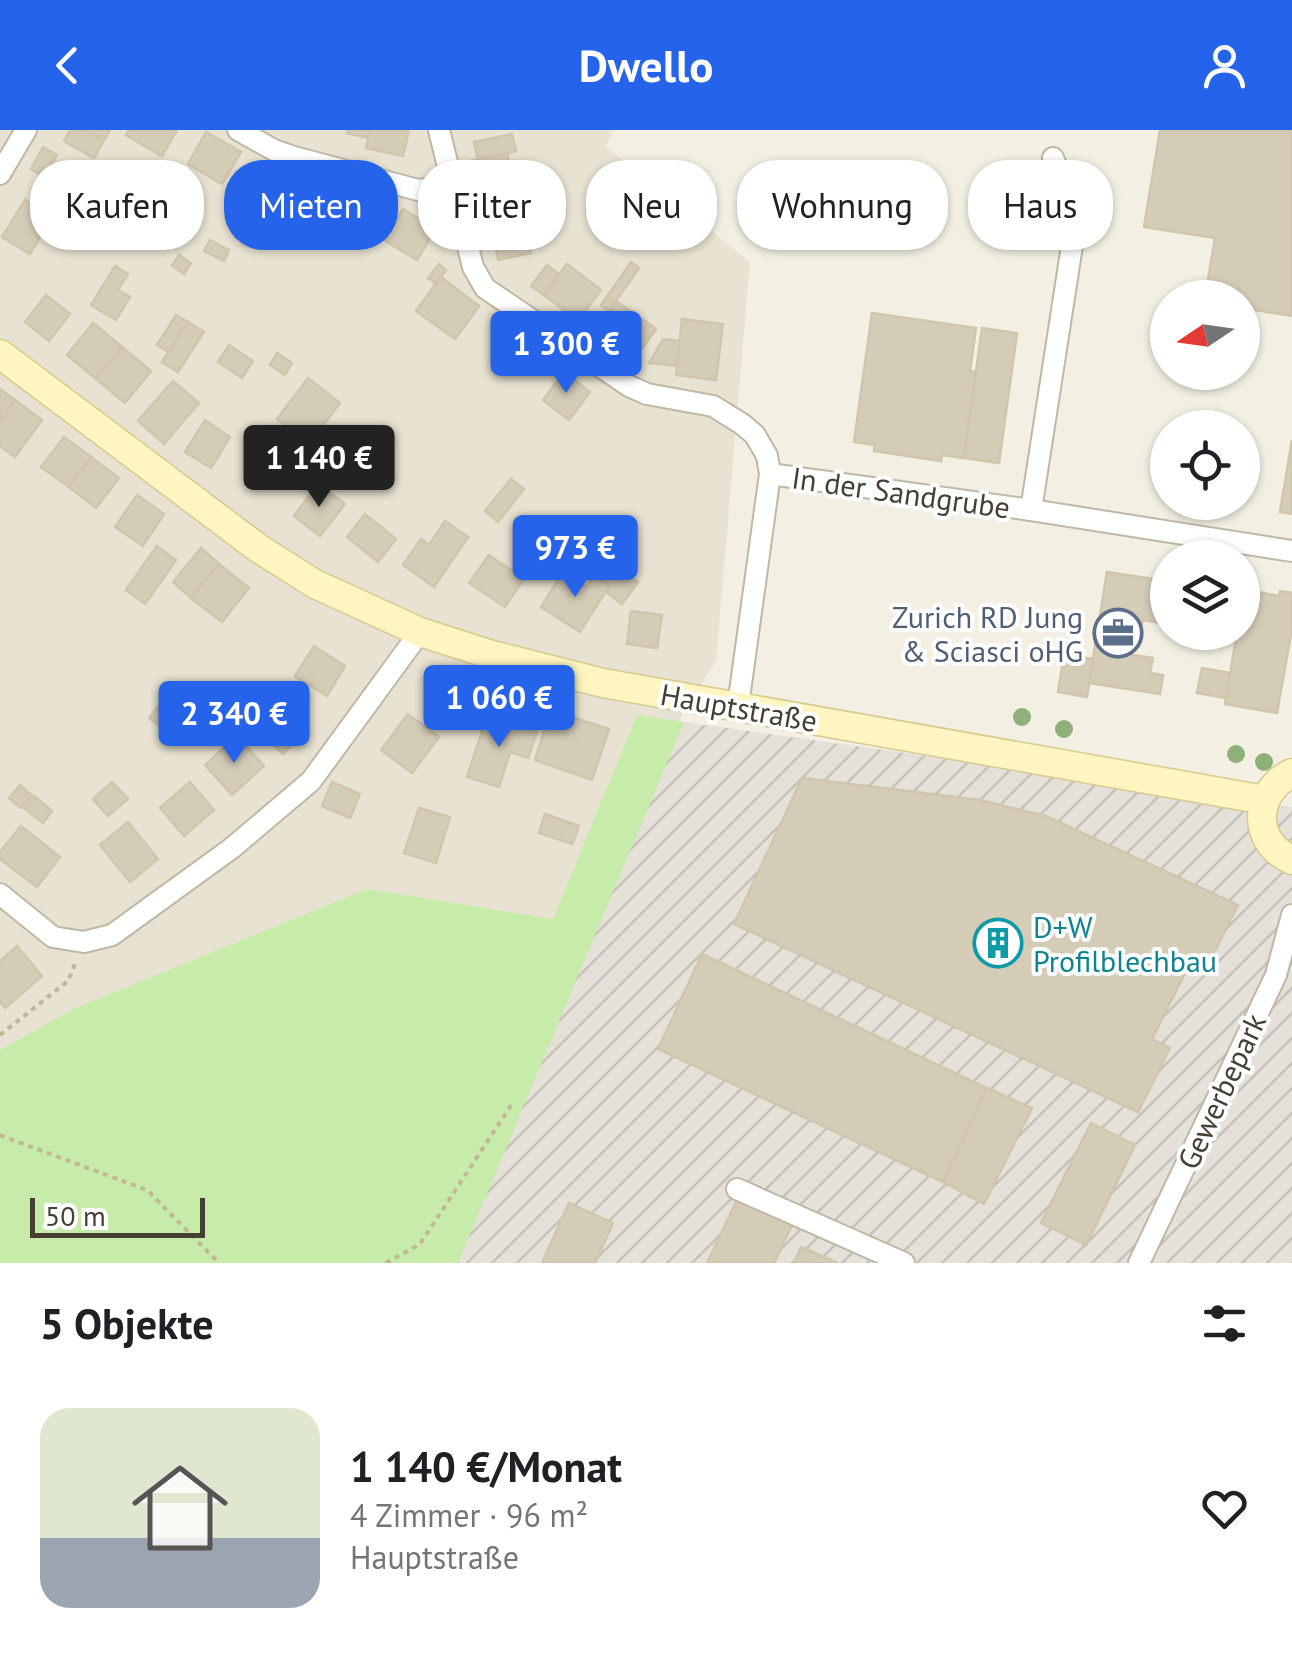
<!DOCTYPE html>
<html lang="de">
<meta charset="utf-8">
<style>
:root{--surface:#fff;--page:#f2f2f2;--text:#202124;--muted:#757577;--accent:#2563eb}
body{margin:0;font-family:"PT Sans",sans-serif;background:var(--page);color:var(--text);height:100vh;display:flex;flex-direction:column;font-size:38px;white-space:nowrap}
*{box-sizing:border-box;margin:0}
p{font-size:32px;color:var(--muted)}
.icon{flex:none;width:55px;height:55px;fill:none;stroke:currentColor;stroke-width:2;stroke-linecap:round;stroke-linejoin:round}
.map{position:relative;height:1133px;overflow:hidden}
.panel{display:flex;flex-direction:column;background:var(--surface);flex:1}
.panel>*{flex:none}
.hud{position:absolute;left:30px;top:30px;width:1232px;height:90px;display:flex;gap:20px}
.needle{width:65px;rotate:257deg}
.fabs{position:absolute;left:1150px;top:150px;display:grid;gap:20px}
.fabs a{display:grid;place-items:center;width:110px;height:110px;border-radius:50%;background:var(--surface);box-shadow:0 2px 8px #0004;font-size:50px}
.scale{position:absolute;left:30px;bottom:25px;width:175px;box-sizing:border-box;padding-left:10px;border:5px solid #454033;border-top:0;font-size:28px;line-height:35px;white-space:nowrap;color:#454033;-webkit-text-stroke:8px #fff;paint-order:stroke}
.price{position:absolute;translate:-50% -85px;padding:0 22px;border-radius:10px;background:var(--accent);color:#fff;font-size:32px;line-height:65px;filter:drop-shadow(0 2px 5px #0008)}
.price::after{content:'';position:absolute;left:50%;top:60px;width:30px;height:22px;margin-left:-15px;background:inherit;clip-path:polygon(0 0,100% 0,50% 100%)}
.price.selected{background:#222;color:#fff}
ul{padding:0;list-style:none}
li{display:flex;align-items:center;gap:30px;height:250px;padding:0 40px}
li span{display:grid;place-items:center;flex:none;width:280px;height:200px;border-radius:30px;color:#555}
li>.icon{margin-inline-start:auto}
span .icon{width:120px;height:120px;fill:#fffc;stroke-width:1}
li b{font-size:42px}
h2{display:flex;justify-content:space-between;align-items:center;height:120px;padding:0 40px;font-size:42px}
.pill{padding:0 35px;border-radius:40px;background:var(--surface);box-shadow:0 2px 8px #0004;font-size:35px;line-height:90px}
.pill.selected{background:var(--accent);color:#fff}
header{display:flex;justify-content:space-between;align-items:center;height:130px;padding:0 40px;background:var(--accent);color:#fff;font-size:45px;font-weight:700}
.map>svg:first-child{display:block}
</style>
<header><svg class="icon" aria-label="back" viewBox="0 0 24 24"><path d="M15 5l-7 7 7 7"/></svg>Dwello<svg class="icon" aria-label="person" viewBox="0 0 24 24"><circle cx="12" cy="8" r="4"/><path d="M4 21q1-7 8-7t8 7"/></svg></header>
<div class="map">
<svg width="1292" height="1133" viewBox="0 0 1292 1133">
<defs>
<pattern id="industrial-furrows" width="10" height="10" patternUnits="userSpaceOnUse" patternTransform="scale(2.5)"><rect width="10" height="10" fill="#e5e0d8"/><path d="M-1 1l2-2M0 10L10 0M9 11l2-2" fill="none" stroke="#c6c1ba"/></pattern>
</defs>
<rect width="100%" height="100%" fill="#f3f0e3"/>
<!-- residential -->
<path fill="#e7e2d1" d="M0,0H613L606,17L750,132L716,531L553,789L367,759L73,879L0,920Z"/>
<!-- industrial -->
<path fill="url(#industrial-furrows)" d="M684,592L1292,677V1133H455Z"/>
<!-- grass -->
<path fill="#c7eba9" d="M637,585L684,592L458,1133H0V920L73,879L367,759L553,789Z"/>
<!-- building -->
<g fill="#d5ccb8" stroke="#d1c5ab" stroke-width="2.5">
<path d="M70,0H86L104,10L94,28L64,11Z"/>
<path d="M86,0H110L104,10Z"/>
<path d="M129,0H177L162,26L126,5Z"/>
<path d="M348,0H370L368,8L347,3Z"/>
<path d="M370,0H409L403,26L366,18Z"/>
<path d="M1160,0H1292V186L1242,178V168H1205L1215,108L1144,97Z"/>
<path d="M206,2L241,22L222,54L188,34Z"/>
<path d="M512,4L516,21L478,30L474,12Z"/>
<path d="M43,17L57,25L44,47L31,39Z"/>
<path d="M507,23L515,57L478,65L471,31Z"/>
<path d="M252,36L267,45L249,75L235,66Z"/>
<path d="M271,37L309,60L287,98L249,75Z"/>
<path d="M562,56L564,65L551,68L549,59Z"/>
<path d="M339,58L380,81L360,115L320,92Z"/>
<path d="M318,63L332,72L320,92L306,84Z"/>
<path d="M25,70L52,87L30,124L2,107Z"/>
<path d="M511,76L514,88L491,93L488,81Z"/>
<path d="M403,79L436,99L417,130L384,110Z"/>
<path d="M524,87L531,123L498,130L491,93Z"/>
<path d="M210,110L229,120L224,131L204,121Z"/>
<path d="M179,125L191,133L184,144L172,136Z"/>
<path d="M631,132L639,138L609,181L601,175Z"/>
<path d="M439,134L446,140L436,154L428,148Z"/>
<path d="M567,134L601,160L578,191L544,165Z"/>
<path d="M547,135L559,144L544,165L531,156Z"/>
<path d="M115,136L128,144L118,160L130,167L116,190L91,175Z"/>
<path d="M441,147L479,176L455,209L416,181Z"/>
<path d="M46,165L70,184L49,211L25,192Z"/>
<path d="M616,171L656,199L631,234L591,206Z"/>
<path d="M872,183L976,198L970,241L976,242L964,328L942,325L941,331L874,321L875,315L854,312Z"/>
<path d="M176,185L188,192L169,222L157,215Z"/>
<path d="M682,189L723,194L716,250L676,245Z"/>
<path d="M188,192L204,202L178,242L162,232Z"/>
<path d="M93,193L122,217L96,249L67,225Z"/>
<path d="M982,198L1017,203L999,333L964,328Z"/>
<path d="M663,209L680,211L677,236L649,233Z"/>
<path d="M229,215L253,231L242,248L218,232Z"/>
<path d="M122,217L151,241L125,273L96,249Z"/>
<path d="M277,223L292,233L285,245L270,235Z"/>
<path d="M564,242L590,262L569,290L543,270Z"/>
<path d="M308,248L340,273L309,314L277,289Z"/>
<path d="M173,251L199,273L164,314L138,291Z"/>
<path d="M0,259L15,270L0,291Z"/>
<path d="M15,270L42,290L15,327L0,316V291Z"/>
<path d="M205,290L230,307L211,338L185,322Z"/>
<path d="M64,307L91,327L69,357L41,337Z"/>
<path d="M1292,310V384L1280,382Z"/>
<path d="M91,327L119,348L96,378L69,357Z"/>
<path d="M511,349L524,359L498,392L485,381Z"/>
<path d="M318,354L345,374L320,406L294,386Z"/>
<path d="M137,365L164,384L143,416L115,397Z"/>
<path d="M365,384L396,409L378,432L347,407Z"/>
<path d="M445,391L468,407L434,457L403,435L421,409L429,415Z"/>
<path d="M157,416L176,430L145,474L126,460Z"/>
<path d="M201,418L219,434L191,468L173,452Z"/>
<path d="M489,425L524,449L505,477L469,453Z"/>
<path d="M219,434L249,458L222,492L191,468Z"/>
<path d="M617,437L638,452L622,474L606,462L610,455L605,452Z"/>
<path d="M563,442L587,457L594,445L610,455L580,502L541,477Z"/>
<path d="M1107,442L1168,451V494L1143,490L1138,512L1128,510L1126,524L1153,528L1150,543L1163,545L1160,564L1089,553Z"/>
<path d="M1245,455L1254,457L1253,461L1279,466L1280,461L1292,463V499L1277,583L1225,574L1237,502H1242Z"/>
<path d="M631,481L662,485L657,518L627,514Z"/>
<path d="M314,516L345,536L327,566L295,546Z"/>
<path d="M1064,524L1093,529L1087,567L1058,562Z"/>
<path d="M1202,538L1230,543L1226,568L1197,563Z"/>
<path d="M167,565L185,579L168,602L149,588Z"/>
<path d="M283,574L308,597L283,624L258,601Z"/>
<path d="M408,584L439,607L412,643L381,620Z"/>
<path d="M566,585L609,599L592,650L535,630L547,592L561,597Z"/>
<path d="M487,586L537,602L528,628L510,622L499,657L467,647Z"/>
<path d="M237,606L264,636L232,665L205,635Z"/>
<path d="M802,648L980,670L1046,686L1238,775L1206,839L1190,833L1152,909L1170,918L1138,982L734,794Z"/>
<path d="M112,652L128,669L108,686L93,669Z"/>
<path d="M190,652L214,680L184,706L160,678Z"/>
<path d="M332,652L360,664L350,688L322,676Z"/>
<path d="M20,655L31,665L21,678L9,668Z"/>
<path d="M34,666L52,681L43,693L24,678Z"/>
<path d="M419,678L450,687L436,733L404,723Z"/>
<path d="M545,684L579,696L572,714L539,703Z"/>
<path d="M128,692L158,729L130,752L100,715Z"/>
<path d="M21,696L60,727L37,757L0,729V722Z"/>
<path d="M17,816L42,846L5,878L0,872V831Z"/>
<path d="M702,824L987,958L943,1052L658,919Z"/>
<path d="M987,958L1032,978L984,1074L943,1052Z"/>
<path d="M1091,993L1135,1015L1086,1115L1041,1093Z"/>
<path d="M738,1068L792,1095L774,1133H707Z"/>
<path d="M569,1073L613,1093L595,1133H542Z"/>
<path d="M801,1117L838,1133H794Z"/>
</g>
<g fill="none" stroke-linecap="round" stroke-linejoin="round">
<!-- street casing -->
<g stroke="#bfb8a5" stroke-width="24">
<g id="street">
<path d="M238,0L274,20L294,27L418,60L452,56"/>
<path d="M439,0L473,137L485,158L629,256L647,264L713,276L742,294L755,305L767,326L770,344L738,576"/>
<path d="M0,44L26,0"/>
<path d="M770,344L1031,380L1292,421"/>
<path d="M1031,380L1074,103C1071,76 1065,54 1053,28"/>
<path d="M0,764L53,807L84,812L112,805L232,718L311,651L420,502"/>
<path d="M737,1059L904,1133"/>
<path d="M1139,1133L1276,845L1292,785"/>
</g>
</g>
<!-- secondary casing -->
<g stroke="#d6ca8f" stroke-width="31">
<g id="secondary">
<path d="M0,224L258,418L315,454L420,502L492,525L603,553L1265,670"/>
<path d="M1292,643C1253,662 1251,712 1292,730"/>
</g>
</g>
<!-- path -->
<g stroke="#c2b695" stroke-width="4" stroke-dasharray="5 5" stroke-linecap="butt">
<path d="M0,905L68,851L75,834"/>
<path d="M0,1005L147,1060L219,1133"/>
<path d="M386,1133L420,1114L512,974"/>
</g>
<!-- street -->
<use href="#street" stroke="#fff" stroke-width="20"/>
<!-- secondary -->
<use href="#secondary" stroke="#fff5c1" stroke-width="28"/>
</g>
<!-- trees -->
<g fill="#8fb079">
<circle cx="1022" cy="587" r="9"/>
<circle cx="1064" cy="599" r="9"/>
<circle cx="1236" cy="624" r="9"/>
<circle cx="1264" cy="632" r="9"/>
</g>
<!-- icons -->
<defs>
<g id="office-ring" transform="scale(2.5)"><circle r="9.5" fill="#fff" stroke="#5c6f8a" stroke-width="1.5"/><path d="M-6-3h4V-5.5h4V-3h4V5H-6ZM-1-4.5V-3h2v-1.5ZM-6 0V1H6V0Z" fill="#5c6f8a"/></g>
<g id="building-ring" transform="scale(2.5)"><circle r="9.5" fill="#fff" stroke="#0f9aa8" stroke-width="1.5"/><path d="M-4-6H4V6H1V3H-1V6H-4ZM-2.5-4.3h1.7v1.8h-1.7ZM.8-4.3h1.7v1.8H.8ZM-2.5-1h1.7V.8h-1.7ZM.8-1h1.7V.8H.8Z" fill="#0f9aa8"/></g>
</defs>
<g fill-rule="evenodd">
<use href="#office-ring" x="1118" y="503"/>
<use href="#building-ring" x="998" y="813"/>
</g>
<g text-anchor="middle" dominant-baseline="central" stroke-width="8" stroke-linejoin="round" paint-order="stroke">
<!-- street labels -->
<g font-size="30" fill="#454033" stroke="#fff">
<text transform="translate(901 362) rotate(8)">In der Sandgrube</text>
<text transform="translate(739 577) rotate(10)">Hauptstraße</text>
<text transform="translate(1221 961) rotate(-65)">Gewerbepark</text>
</g>
<!-- service labels -->
<g font-size="30" fill="#4e5e75" stroke="#fff" text-anchor="end">
<text x="1083" y="486">Zurich RD Jung<tspan x="1083" dy="34">&amp; Sciasci oHG</tspan></text>
</g>
<!-- culture labels -->
<g font-size="30" fill="#0d838f" stroke="#fff" text-anchor="start">
<text x="1033" y="796">D+W<tspan x="1033" dy="34">Profilblechbau</tspan></text>
</g>
</g>
</svg>
<div class="fabs">
<a><svg class="needle" viewBox="-14 -14 28 28"><path d="M0-13l5 13h-10z" fill="#e53935"/><path d="M0 13l5-13h-10z" fill="#757577"/></svg></a>
<a><svg class="icon" aria-label="locate" viewBox="0 0 24 24"><circle cx="12" cy="12" r="6"/><path d="M12 2v4M12 18v4M2 12h4M18 12h4"/></svg></a>
<a><svg class="icon" aria-label="layers" viewBox="0 0 24 24"><path d="M12 4l9 5-9 5-9-5zM3 14l9 5 9-5"/></svg></a>
</div>
<div class="scale">50 m</div>
<b class="price" style="left:566px;top:266px">1 300 €</b>
<b class="price selected" style="left:319px;top:380px">1 140 €</b>
<b class="price" style="left:575px;top:470px">973 €</b>
<b class="price" style="left:499px;top:620px">1 060 €</b>
<b class="price" style="left:234px;top:636px">2 340 €</b>
<div class="hud">
<a class="pill">Kaufen</a>
<a class="pill selected">Mieten</a>
<a class="pill">Filter</a>
<a class="pill">Neu</a>
<a class="pill">Wohnung</a>
<a class="pill">Haus</a>
</div>
</div>
<section class="panel">
<h2>5 Objekte<svg class="icon" aria-label="filters" viewBox="0 0 24 24"><path d="M4 7h16M4 17h16"/><circle cx="9" cy="7" r="2"/><circle cx="15" cy="17" r="2"/></svg></h2>
<ul>
<li><span style="background:linear-gradient(#dfe7d0 65%,#9aa5b1 0)"><svg class="icon" aria-label="home" viewBox="0 0 24 24"><path d="M3 11l9-7 9 7M6 9v11h12V9"/></svg></span><div><b>1 140 €/Monat</b><p>4 Zimmer · 96 m²</p><p>Hauptstraße</p></div><svg class="icon" aria-label="heart" viewBox="0 0 24 24"><path d="M12 20l-8-8c-3-5 5-10 8-4 3-6 11-1 8 4z"/></svg></li>
</ul>
</section>
